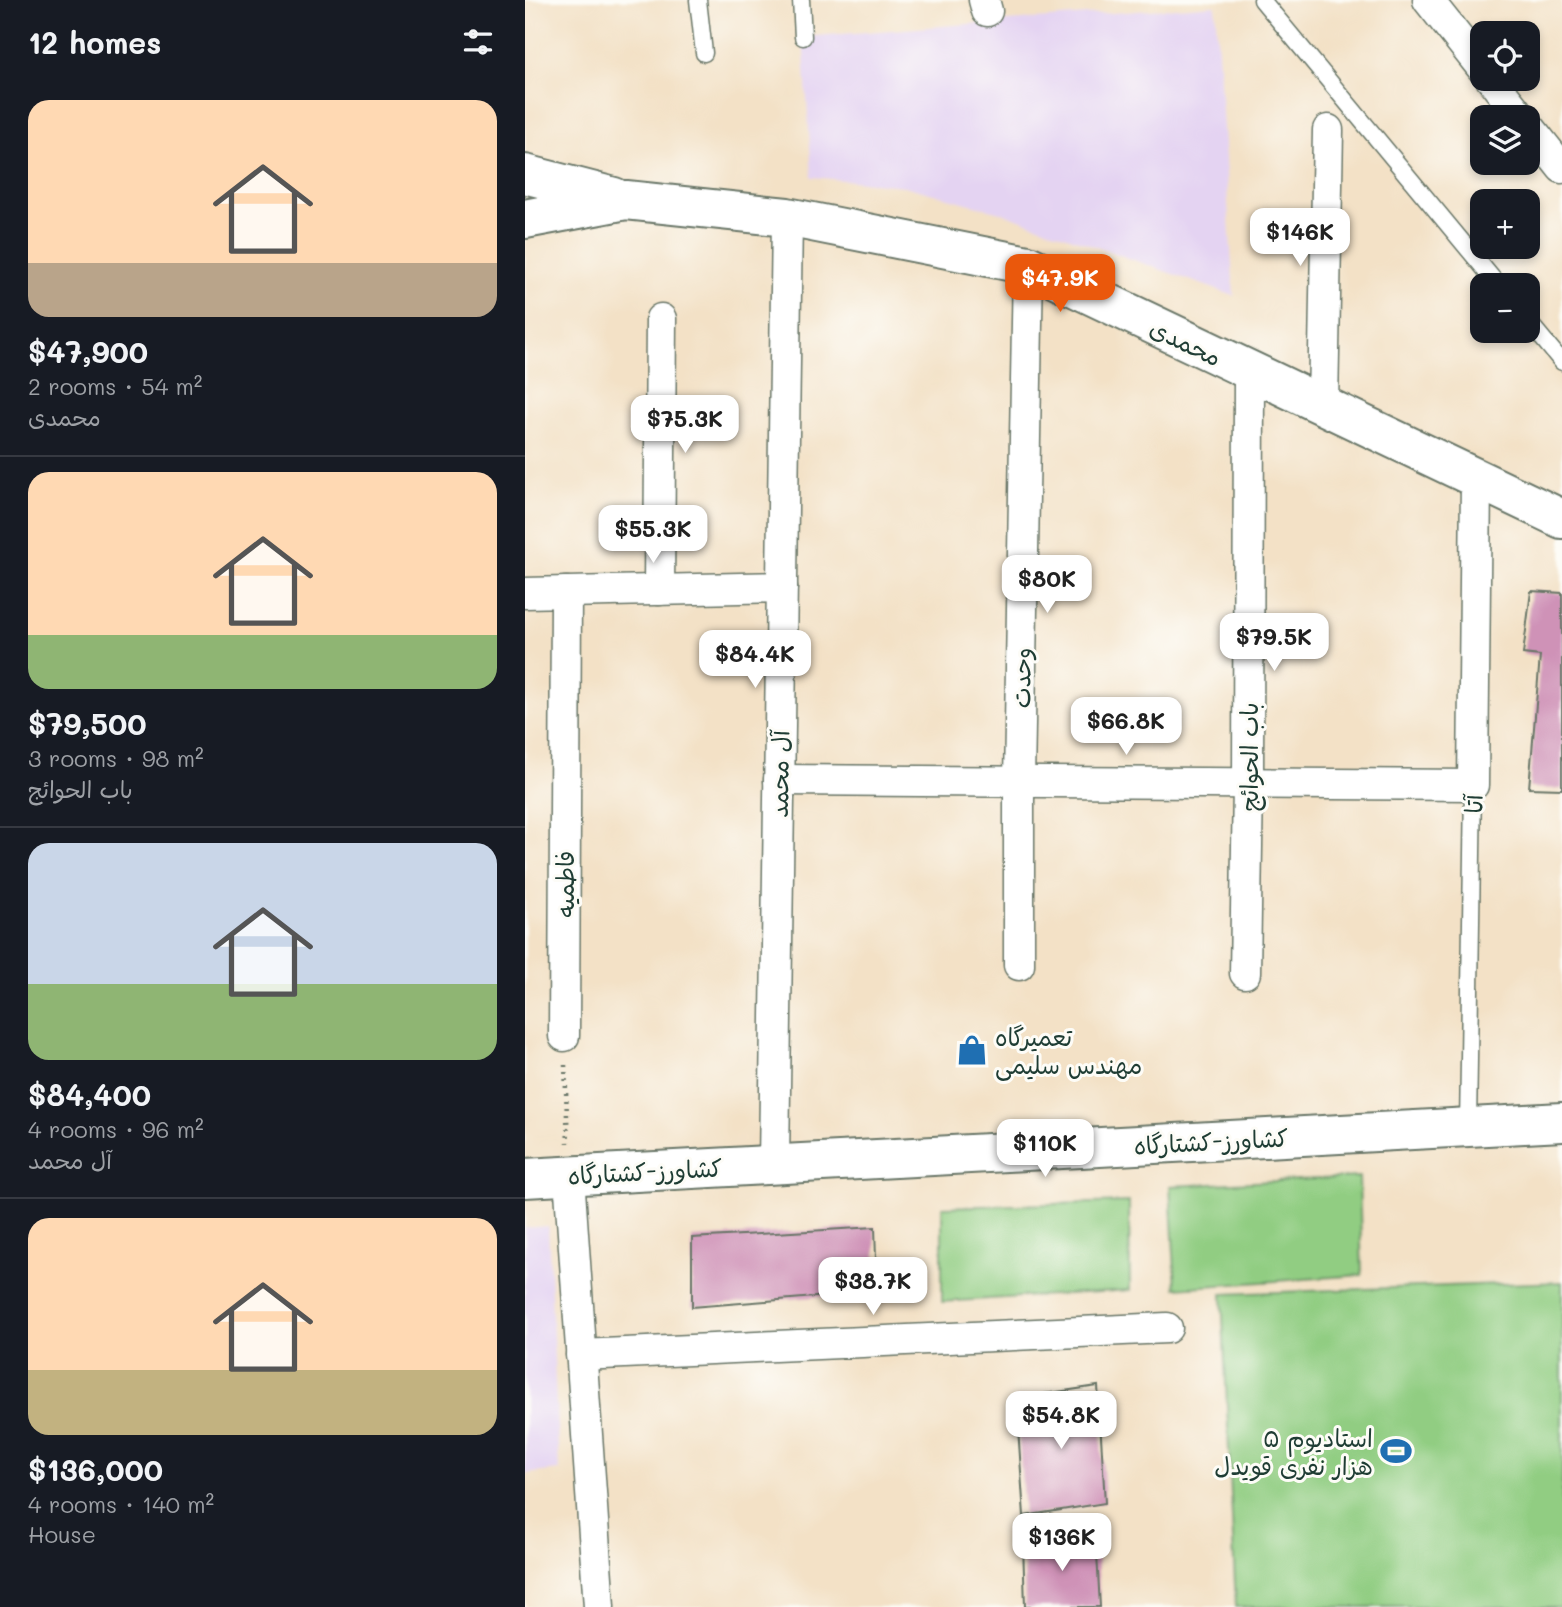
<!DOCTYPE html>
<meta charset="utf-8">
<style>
:root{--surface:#171b24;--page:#20242c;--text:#f1f3f6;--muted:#9ea1a6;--line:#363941;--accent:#ea580c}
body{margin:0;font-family:Mali,"Playpen Sans Arabic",sans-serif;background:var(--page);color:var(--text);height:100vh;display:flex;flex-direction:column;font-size:26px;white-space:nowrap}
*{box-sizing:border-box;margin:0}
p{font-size:23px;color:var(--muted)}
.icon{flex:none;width:38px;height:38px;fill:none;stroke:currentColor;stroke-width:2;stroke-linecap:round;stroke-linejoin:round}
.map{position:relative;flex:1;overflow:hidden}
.sheet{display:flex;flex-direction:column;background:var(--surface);width:525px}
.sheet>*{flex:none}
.tools{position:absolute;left:945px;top:21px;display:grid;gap:14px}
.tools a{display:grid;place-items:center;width:70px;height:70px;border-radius:14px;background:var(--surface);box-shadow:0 4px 10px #0003;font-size:35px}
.price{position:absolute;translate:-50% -60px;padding:0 16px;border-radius:14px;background:#fff;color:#222;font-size:23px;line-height:46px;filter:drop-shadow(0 2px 4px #0008)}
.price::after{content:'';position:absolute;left:50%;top:42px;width:21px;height:16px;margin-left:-10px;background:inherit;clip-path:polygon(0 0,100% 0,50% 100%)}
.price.on{background:var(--accent);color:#fff}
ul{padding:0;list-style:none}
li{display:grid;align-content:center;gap:14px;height:371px;padding:0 28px}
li+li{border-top:2px solid var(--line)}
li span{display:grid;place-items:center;height:217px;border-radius:21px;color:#555}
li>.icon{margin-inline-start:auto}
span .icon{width:126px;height:126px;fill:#fffc;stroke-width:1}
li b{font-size:30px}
h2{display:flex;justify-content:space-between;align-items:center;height:84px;padding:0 28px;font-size:30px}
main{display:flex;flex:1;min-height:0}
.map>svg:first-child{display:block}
</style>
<main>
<section class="sheet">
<h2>12 homes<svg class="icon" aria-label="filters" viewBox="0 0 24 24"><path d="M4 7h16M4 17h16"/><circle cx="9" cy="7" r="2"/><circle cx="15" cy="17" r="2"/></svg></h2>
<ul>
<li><span style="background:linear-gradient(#ffd9b3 75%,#b9a48a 0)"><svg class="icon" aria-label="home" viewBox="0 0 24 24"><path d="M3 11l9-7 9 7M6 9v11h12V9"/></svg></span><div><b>$47,900</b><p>2 rooms · 54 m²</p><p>محمدی</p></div></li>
<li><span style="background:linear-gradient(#ffd9b3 75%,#8fb573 0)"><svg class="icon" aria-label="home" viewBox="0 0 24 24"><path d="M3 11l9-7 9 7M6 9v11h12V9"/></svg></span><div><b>$79,500</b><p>3 rooms · 98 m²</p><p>باب الحوائج</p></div></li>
<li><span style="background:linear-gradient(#c9d6e8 65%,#8fb573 0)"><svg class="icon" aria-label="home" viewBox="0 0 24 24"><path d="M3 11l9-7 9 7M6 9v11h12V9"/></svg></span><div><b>$84,400</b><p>4 rooms · 96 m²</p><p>آل محمد</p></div></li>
<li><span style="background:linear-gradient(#ffd9b3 70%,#c2b280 0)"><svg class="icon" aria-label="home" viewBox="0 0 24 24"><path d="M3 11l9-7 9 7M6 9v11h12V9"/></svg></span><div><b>$136,000</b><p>4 rooms · 140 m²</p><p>House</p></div></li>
</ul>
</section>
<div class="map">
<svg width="1037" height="1607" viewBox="0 0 1037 1607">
<rect width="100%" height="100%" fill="#fdfcf7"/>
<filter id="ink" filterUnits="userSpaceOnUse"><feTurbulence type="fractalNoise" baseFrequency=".0143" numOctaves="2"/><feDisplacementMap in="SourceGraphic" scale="14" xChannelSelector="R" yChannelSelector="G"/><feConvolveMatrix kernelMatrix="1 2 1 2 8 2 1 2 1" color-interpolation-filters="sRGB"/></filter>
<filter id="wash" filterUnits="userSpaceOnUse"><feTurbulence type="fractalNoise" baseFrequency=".00686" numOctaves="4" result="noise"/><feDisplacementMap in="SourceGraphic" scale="28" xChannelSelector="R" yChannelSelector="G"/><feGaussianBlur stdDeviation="1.57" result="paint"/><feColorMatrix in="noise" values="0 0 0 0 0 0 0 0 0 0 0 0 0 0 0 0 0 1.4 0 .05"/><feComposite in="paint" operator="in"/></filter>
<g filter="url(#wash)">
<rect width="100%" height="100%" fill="#f3e1c6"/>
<!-- built -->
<g fill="#e4d3f2">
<path d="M690,5L709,296L475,212L379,186L287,177L278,37Z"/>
<path d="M23,1226L34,1470L0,1474V1228Z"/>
</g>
<!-- green -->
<g fill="#91cd82" stroke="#58855b" stroke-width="2">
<path d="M834,1177L837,1275L651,1288L645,1186Z"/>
<path d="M604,1202L605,1290L417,1302V1207Z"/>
<path d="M1037,1282V1607H711L697,1294Z"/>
</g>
<g id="blocks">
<!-- building -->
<g fill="#cf92b7">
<path d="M1006,591L1037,593V789L1004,788L1015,656L998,654Z"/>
<path d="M350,1227L352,1292L167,1307V1238Z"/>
<path d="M573,1386L580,1503L499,1516L491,1398Z"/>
<path d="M571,1536L575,1607H500L498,1543Z"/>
</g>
</g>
</g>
<g filter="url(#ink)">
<use href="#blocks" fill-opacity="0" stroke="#697667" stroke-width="2"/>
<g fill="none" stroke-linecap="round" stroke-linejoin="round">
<!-- lane casing -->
<g stroke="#697667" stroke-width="19">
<g id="lane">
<path d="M173,0L179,53"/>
<path d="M276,0L278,37"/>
<path d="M737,0L973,285"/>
<path d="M1003,321L1037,362"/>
<path d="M943,1128L948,785"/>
</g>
</g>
<!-- street casing -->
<g stroke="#697667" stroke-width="33">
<g id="street">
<path d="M459,0L462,11"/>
<path d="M903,0L957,68"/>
<path d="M966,79L996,117"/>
<path d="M1003,125L1037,168"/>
<path d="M798,407L803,130"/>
<path d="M134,590L136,319"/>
<path d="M0,593L257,587"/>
<path d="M254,780L948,785L951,479"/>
<path d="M494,965V782L503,265"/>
<path d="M720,973L723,784L724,372"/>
<path d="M39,1036L41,592"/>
<path d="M249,1163L262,217"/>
<path d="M44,1176L74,1607"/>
<path d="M56,1355L642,1328"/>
</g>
</g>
<!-- secondary casing -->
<g stroke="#697667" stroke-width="42">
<g id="secondary">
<path d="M0,174L89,197"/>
<path d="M0,219L101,200L262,217L503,265L1037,519"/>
<path d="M0,1178L1037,1122"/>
</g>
</g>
<!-- path -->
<path stroke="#697667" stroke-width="4.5" stroke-dasharray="2 5" stroke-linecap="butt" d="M40,1065L43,1143"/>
<!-- lane -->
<use href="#lane" stroke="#fff" stroke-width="16"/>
<!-- street -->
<use href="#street" stroke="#fff" stroke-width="30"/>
<!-- secondary -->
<use href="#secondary" stroke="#fff" stroke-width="38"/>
</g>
</g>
<!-- icons -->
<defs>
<g id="shop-bare" transform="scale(2.415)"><path d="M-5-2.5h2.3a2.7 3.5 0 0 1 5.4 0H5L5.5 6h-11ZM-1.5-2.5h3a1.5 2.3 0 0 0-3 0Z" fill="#1f6fb2" stroke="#fdfcf7" stroke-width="2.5" paint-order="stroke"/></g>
<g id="stadium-bare" transform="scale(2.415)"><path d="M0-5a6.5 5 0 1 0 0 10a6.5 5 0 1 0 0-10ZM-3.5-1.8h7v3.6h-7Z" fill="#1f6fb2" stroke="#fdfcf7" stroke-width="2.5" paint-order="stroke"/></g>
</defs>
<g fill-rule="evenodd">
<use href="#shop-bare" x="447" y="1050"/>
<use href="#stadium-bare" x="871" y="1451"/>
</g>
<g text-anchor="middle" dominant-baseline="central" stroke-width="6" stroke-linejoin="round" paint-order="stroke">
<!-- street labels -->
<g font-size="24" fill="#1f3d34" stroke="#fdfcf7">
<text transform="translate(661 342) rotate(26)">محمدی</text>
<text transform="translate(496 678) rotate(-89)">وحدت</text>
<text transform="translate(723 757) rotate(-90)">باب الحوائج</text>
<text transform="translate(254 774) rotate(-89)">آل محمد</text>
<text transform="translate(948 804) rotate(-89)">آتا</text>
<text transform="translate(39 884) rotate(-90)">فاطمیه</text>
<text transform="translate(686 1141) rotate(-3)">کشاورز-کشتارگاه</text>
<text transform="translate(120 1171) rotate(-3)">کشاورز-کشتارگاه</text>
</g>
<!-- poi labels -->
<g font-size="24" fill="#1f3d34" stroke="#fdfcf7" text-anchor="start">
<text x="470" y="1036">تعمیرگاه<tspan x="470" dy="28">مهندس سلیمی</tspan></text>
<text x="848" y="1437" text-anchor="end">استادیوم ۵<tspan x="848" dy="28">هزار نفری قویدل</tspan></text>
</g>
</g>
</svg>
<div class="tools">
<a><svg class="icon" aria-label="locate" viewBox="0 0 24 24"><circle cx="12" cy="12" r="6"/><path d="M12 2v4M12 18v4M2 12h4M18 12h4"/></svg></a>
<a><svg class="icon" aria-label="layers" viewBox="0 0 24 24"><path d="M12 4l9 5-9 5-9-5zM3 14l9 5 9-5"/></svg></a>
<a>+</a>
<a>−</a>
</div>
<b class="price" style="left:775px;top:268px">$146K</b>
<b class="price on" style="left:535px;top:314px">$47.9K</b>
<b class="price" style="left:160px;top:455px">$75.3K</b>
<b class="price" style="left:128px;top:565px">$55.3K</b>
<b class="price" style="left:522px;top:615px">$80K</b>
<b class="price" style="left:749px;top:673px">$79.5K</b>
<b class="price" style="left:230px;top:690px">$84.4K</b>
<b class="price" style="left:601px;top:757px">$66.8K</b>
<b class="price" style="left:520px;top:1179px">$110K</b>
<b class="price" style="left:348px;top:1317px">$38.7K</b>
<b class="price" style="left:536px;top:1451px">$54.8K</b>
<b class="price" style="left:537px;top:1573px">$136K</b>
</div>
</main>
